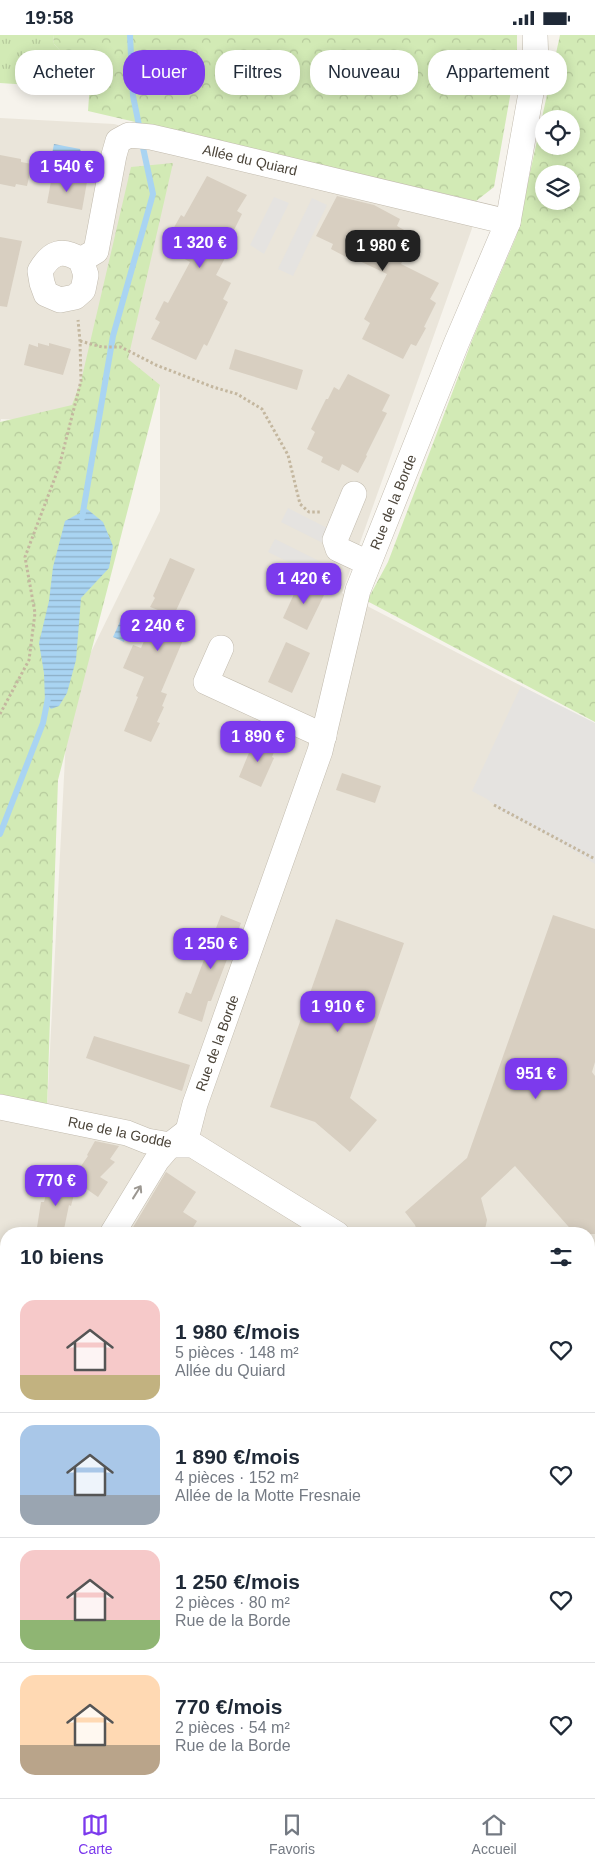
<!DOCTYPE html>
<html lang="fr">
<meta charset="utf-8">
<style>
:root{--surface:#fff;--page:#f6f6f7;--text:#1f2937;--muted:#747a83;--line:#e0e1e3;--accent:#7c3aed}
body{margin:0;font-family:Arial,sans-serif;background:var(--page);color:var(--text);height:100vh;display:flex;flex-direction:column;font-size:19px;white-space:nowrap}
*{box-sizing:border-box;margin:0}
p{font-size:16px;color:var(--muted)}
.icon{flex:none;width:28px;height:28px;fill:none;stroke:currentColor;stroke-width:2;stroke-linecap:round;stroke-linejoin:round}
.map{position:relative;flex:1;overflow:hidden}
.details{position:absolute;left:0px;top:1192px;width:595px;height:571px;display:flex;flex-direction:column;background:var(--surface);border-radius:20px 20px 0 0;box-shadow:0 2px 12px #0003}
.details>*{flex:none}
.top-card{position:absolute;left:15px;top:15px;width:565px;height:45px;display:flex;gap:10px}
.tools{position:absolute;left:535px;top:75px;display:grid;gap:10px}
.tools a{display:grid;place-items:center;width:45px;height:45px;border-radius:50%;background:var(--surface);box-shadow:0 2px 12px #0003;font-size:25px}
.price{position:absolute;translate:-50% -42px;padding:0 11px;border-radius:10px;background:var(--accent);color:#fff;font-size:16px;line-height:32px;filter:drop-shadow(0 1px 2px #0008)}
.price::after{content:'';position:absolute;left:50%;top:30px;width:15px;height:11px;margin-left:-8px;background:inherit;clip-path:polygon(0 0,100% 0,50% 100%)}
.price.on{background:#222;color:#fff}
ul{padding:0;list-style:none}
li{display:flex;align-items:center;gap:15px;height:125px;padding:0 20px}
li+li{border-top:1px solid var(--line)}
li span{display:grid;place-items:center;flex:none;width:140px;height:100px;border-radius:15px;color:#555}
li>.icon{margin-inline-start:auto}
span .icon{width:60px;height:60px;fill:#fffc;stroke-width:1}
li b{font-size:21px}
h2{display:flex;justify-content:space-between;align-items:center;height:60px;padding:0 20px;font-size:21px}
.tag{padding:0 18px;border-radius:20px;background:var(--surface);box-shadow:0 2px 12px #0003;font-size:18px;line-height:45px}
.tag.on{background:var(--accent);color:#fff}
.status{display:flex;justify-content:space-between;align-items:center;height:35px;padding:0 25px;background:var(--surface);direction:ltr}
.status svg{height:14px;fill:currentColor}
.dock{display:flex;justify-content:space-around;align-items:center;height:70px;border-top:1px solid var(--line);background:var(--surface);font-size:14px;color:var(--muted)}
.dock a{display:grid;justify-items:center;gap:2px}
.dock .on{color:var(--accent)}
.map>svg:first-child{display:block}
</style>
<div class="status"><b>19:58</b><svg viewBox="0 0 49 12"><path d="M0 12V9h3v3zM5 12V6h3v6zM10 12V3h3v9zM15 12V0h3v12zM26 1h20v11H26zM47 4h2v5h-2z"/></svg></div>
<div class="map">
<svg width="595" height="1763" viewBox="0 0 595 1763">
<defs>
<pattern id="grass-tufts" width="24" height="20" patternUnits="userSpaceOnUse" patternTransform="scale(1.25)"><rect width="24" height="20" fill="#d2eab5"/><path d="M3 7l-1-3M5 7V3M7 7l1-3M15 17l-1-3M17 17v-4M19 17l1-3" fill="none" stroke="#b6ca9c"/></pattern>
<pattern id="forest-crowns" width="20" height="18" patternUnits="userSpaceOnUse" patternTransform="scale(1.25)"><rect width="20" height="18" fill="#d2eab5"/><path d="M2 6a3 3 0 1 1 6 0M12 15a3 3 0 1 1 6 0" fill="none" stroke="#b6ca9c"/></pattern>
<pattern id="water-rules" width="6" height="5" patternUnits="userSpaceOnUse" patternTransform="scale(1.25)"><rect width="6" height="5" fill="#a9d4f2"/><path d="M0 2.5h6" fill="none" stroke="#8caec5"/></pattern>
</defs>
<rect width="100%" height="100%" fill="#f6f3ec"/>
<!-- residential -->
<path fill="#eae5da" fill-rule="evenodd" d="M0,83L114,89L475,185L342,558L595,689V1763H0V1059L47,1073L68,664L160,476V350L66,387L1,384L0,389ZM6,1199H589V1758H6Z"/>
<!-- grass -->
<path fill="url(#grass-tufts)" d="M0,0H53L54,9L90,48V54L0,48Z"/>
<!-- forest -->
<g fill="url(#forest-crowns)" fill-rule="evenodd">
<path d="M53,0H517V22L494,152L476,166L88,76L90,48L54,9Z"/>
<path d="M560,0H595V687L367,566L388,527L473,303L516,202ZM544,84H571V111H544ZM544,139H571V166H544Z"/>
<path d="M173,128L128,324L160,350L58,745L47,1073L0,1059V387L72,370L81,346L131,132Z"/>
</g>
<!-- parking -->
<g fill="#e5e3e0">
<path d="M274,162L289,168L264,219L250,210Z"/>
<path d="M312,163L327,170L293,241L278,234Z"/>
<path d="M288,473L331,495L325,509L281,487Z"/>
<path d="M275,504L335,534L329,547L268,517Z"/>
<path d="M521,651L595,688V829L557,805L503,777L487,764L472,756Z"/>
</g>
<!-- water -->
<g fill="url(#water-rules)">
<path d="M54,109L80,114L83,123L78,129L51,124Z"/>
<path d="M87,474L103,487L113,511L109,533L81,563L76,625L67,658L59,671L51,674L45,667L44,638L39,608L49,566L53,532L65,486Z"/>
<path d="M123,580L133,584L124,607L113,602Z"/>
</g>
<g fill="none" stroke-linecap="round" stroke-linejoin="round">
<!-- stream -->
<g stroke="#a9d4f2" stroke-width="6">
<path d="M130,0L133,61L140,95"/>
<path d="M82,483L113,301L153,159L142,108"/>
<path d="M0,799L43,688L48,663"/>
</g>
</g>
<!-- building -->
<g fill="#d8cfc1">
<path d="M0,120L21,124V127L32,129L27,151L16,149L15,152L0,149Z"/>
<path d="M52,141L87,147L82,175L47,168Z"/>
<path d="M207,141L247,160L237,176L242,179L230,203L234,206L216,240L231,248L223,264L228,267L207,311L204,309L196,325L151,304L160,287L155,284L164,266L168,268L190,227L169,215L178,199L172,196L181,180L184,182Z"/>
<path d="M337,161L374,170L400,184L397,191L415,201L401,229L439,248L430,264L436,268L424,292L426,293L416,311L411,309L403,324L362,304L370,288L364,284L387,239L349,221L348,223L331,214L333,209L316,201Z"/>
<path d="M0,202L22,206L7,272L0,271Z"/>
<path d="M38,308L49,311V308L71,314L63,340L24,330L29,309L38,312Z"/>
<path d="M235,314L303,335L297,355L229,334Z"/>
<path d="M348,339L390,360L382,376L387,378L366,420L367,421L358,438L342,429L339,436L321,427L323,422L307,414L315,397L311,394L326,364H328L334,352L339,355Z"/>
<path d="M170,523L195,534L169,591L186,598L161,657L167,659L162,671L164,672L157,687L160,688L151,707L124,696L138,662L136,661L144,642L123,633L133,610L141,613L158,575L150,572L155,563L153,561Z"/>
<path d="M300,546L325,558L307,595L283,583Z"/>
<path d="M286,607L310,618L292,658L268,647Z"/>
<path d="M255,703L276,712L272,722L274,723L261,752L239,742Z"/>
<path d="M342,738L381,751L375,768L336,755Z"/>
<path d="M221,880L241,888L211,966H208L202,987L178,978L186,957L191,959Z"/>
<path d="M553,880L595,894V1027L592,1037L595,1041V1199H575L515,1131L481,1163L487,1185L484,1199H418L415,1190L405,1177L467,1123Z"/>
<path d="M336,884L404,908L350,1063L377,1085L350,1117L315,1087L270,1072Z"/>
<path d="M94,1001L190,1030L182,1056L86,1023Z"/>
<path d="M95,1106L119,1111L110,1124L115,1127L100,1142L108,1147L98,1162L72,1144L88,1121L87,1120Z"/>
<path d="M166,1137L196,1157L183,1177L197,1186L189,1199H129Z"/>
<path d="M51,1141L77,1148L71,1171L69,1170L63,1199H36L41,1167H44Z"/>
</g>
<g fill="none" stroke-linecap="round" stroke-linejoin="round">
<!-- minor casing -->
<g stroke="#c2bbae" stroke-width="26">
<g id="minor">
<path d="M81,225L86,240L83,255L75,262L60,265L46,259L42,248L40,236C51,217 62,213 81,225L96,216L114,120L118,106L129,100L151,102L177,108L508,187"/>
<path d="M354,459L335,505L338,514L368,528"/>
<path d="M221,613L206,647L324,701"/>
<path d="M0,1072L127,1098L147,1106L170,1110H193L337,1199"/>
<path d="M112,1199L157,1125L170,1110L188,1096L195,1069L320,716L358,555L456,309L508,187L536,30L535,0"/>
<path d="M0,1367L6,1368"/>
<path d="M0,1442L6,1386"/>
<path d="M472,1763L473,1758"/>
</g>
</g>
<!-- path -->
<g stroke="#c4b79f" stroke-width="3" stroke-dasharray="2.5 2.5" stroke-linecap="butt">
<path d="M80,306L102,312H121L156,330L213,352L237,359L262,374L288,420L300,469L309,477H322"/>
<path d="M0,679L29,625L35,578L25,522L59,432L81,346L80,306L78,285"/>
<path d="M494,770L595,824"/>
</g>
<!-- minor -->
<use href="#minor" stroke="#fff" stroke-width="25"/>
</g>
<!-- one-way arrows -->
<defs><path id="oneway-shaft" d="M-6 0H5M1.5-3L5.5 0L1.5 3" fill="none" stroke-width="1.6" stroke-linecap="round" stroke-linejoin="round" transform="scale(1.25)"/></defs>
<use stroke="#9c9892" href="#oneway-shaft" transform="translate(137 1157) rotate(-58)"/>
<g text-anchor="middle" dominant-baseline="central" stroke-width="5" stroke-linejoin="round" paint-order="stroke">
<!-- street labels -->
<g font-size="14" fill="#4b4439" stroke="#fff">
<text transform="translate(250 125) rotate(13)">Allée du Quiard</text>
<text transform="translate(393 467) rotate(-68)">Rue de la Borde</text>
<text transform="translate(217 1008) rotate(-70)">Rue de la Borde</text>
<text transform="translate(120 1097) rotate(12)">Rue de la Godde</text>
</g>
</g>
</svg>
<div class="tools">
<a><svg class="icon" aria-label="locate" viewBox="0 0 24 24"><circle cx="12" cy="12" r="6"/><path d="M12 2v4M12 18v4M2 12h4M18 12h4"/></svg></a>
<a><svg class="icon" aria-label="layers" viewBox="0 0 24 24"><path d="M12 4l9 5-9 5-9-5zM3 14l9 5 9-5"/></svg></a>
</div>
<b class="price" style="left:67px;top:158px">1 540 €</b>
<b class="price" style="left:200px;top:234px">1 320 €</b>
<b class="price on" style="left:383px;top:237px">1 980 €</b>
<b class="price" style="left:304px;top:570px">1 420 €</b>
<b class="price" style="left:158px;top:617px">2 240 €</b>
<b class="price" style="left:258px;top:728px">1 890 €</b>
<b class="price" style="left:211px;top:935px">1 250 €</b>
<b class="price" style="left:338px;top:998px">1 910 €</b>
<b class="price" style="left:536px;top:1065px">951 €</b>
<b class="price" style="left:56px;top:1172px">770 €</b>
<div class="top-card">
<a class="tag">Acheter</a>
<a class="tag on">Louer</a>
<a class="tag">Filtres</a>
<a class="tag">Nouveau</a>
<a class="tag">Appartement</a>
</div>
<section class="details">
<h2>10 biens<svg class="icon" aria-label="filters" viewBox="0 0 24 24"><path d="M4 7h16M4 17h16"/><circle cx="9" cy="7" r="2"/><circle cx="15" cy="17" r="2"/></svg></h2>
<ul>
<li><span style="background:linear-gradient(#f6c9c9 75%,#c2b280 0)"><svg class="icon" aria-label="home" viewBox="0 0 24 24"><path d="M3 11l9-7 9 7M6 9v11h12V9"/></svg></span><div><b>1 980 €/mois</b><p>5 pièces · 148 m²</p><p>Allée du Quiard</p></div><svg class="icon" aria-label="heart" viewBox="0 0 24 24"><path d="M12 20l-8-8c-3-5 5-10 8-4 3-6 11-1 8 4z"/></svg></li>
<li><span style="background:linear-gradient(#a9c7e8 70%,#9aa5b1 0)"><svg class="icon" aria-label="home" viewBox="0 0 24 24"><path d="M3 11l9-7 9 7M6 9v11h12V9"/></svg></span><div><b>1 890 €/mois</b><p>4 pièces · 152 m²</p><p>Allée de la Motte Fresnaie</p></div><svg class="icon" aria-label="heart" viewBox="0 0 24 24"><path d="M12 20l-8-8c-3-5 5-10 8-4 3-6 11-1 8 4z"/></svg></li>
<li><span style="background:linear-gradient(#f6c9c9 70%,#8fb573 0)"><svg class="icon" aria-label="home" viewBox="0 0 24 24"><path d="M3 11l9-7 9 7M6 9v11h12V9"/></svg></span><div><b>1 250 €/mois</b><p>2 pièces · 80 m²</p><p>Rue de la Borde</p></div><svg class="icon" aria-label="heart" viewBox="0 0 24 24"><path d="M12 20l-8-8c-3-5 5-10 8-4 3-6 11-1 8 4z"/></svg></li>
<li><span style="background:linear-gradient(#ffd9b3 70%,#b9a48a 0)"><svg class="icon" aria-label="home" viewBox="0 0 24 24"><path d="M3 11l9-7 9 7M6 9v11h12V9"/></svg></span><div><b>770 €/mois</b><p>2 pièces · 54 m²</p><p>Rue de la Borde</p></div><svg class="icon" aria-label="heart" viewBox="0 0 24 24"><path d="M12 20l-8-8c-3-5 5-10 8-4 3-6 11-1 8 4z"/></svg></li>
</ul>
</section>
</div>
<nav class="dock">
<a class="on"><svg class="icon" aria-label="map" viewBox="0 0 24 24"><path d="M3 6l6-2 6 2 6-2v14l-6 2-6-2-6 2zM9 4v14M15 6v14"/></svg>Carte</a>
<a><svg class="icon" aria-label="saved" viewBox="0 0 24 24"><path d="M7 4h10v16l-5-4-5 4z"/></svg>Favoris</a>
<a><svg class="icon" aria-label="home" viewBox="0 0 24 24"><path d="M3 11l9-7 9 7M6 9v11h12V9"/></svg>Accueil</a>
</nav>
